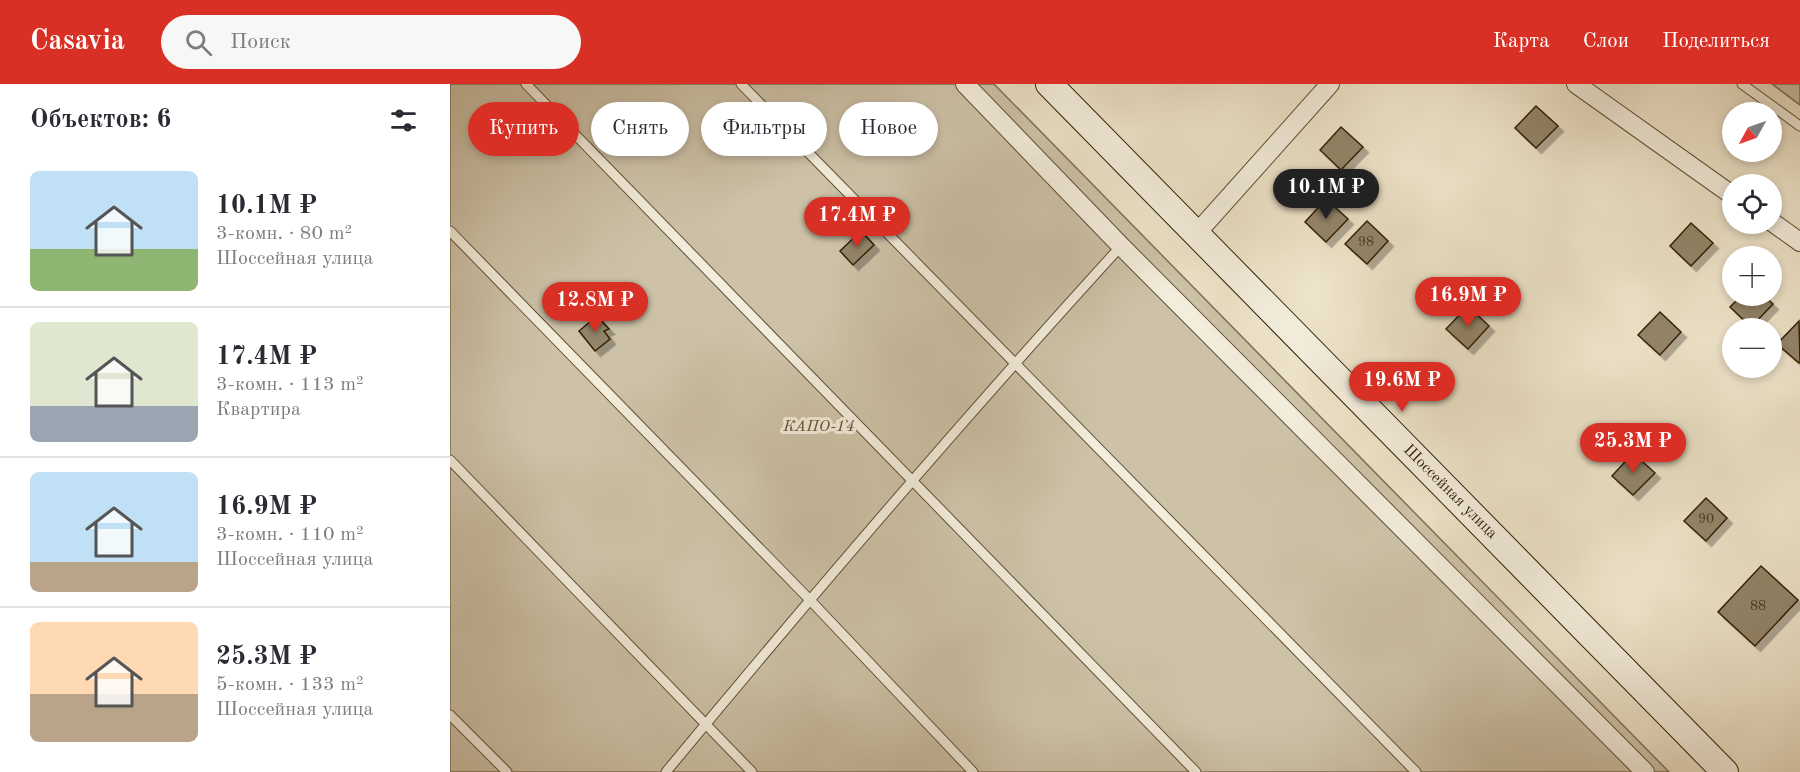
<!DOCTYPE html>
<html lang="ru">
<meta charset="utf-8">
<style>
:root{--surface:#fff;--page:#f7f7f7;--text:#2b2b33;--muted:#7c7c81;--line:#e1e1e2;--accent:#d93025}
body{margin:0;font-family:"Old Standard TT",serif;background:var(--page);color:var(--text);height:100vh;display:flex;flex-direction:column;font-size:22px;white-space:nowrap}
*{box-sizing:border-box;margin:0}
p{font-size:20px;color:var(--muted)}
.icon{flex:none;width:33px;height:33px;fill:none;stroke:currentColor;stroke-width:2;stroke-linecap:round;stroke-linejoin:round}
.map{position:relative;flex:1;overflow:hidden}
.panel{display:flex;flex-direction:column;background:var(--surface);width:450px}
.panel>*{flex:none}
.hud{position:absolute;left:18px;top:18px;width:570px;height:54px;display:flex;gap:12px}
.needle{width:39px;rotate:230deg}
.tools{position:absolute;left:1272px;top:18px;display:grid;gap:12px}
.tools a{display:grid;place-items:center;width:60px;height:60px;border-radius:50%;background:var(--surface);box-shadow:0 3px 9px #0003;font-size:30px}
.price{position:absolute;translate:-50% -51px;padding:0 14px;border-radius:21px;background:var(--accent);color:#fff;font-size:20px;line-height:39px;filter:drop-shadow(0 2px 3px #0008)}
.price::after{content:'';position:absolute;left:50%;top:36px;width:18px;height:14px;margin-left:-9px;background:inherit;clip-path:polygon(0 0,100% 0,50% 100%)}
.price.on{background:#222;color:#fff}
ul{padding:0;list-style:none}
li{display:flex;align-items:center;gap:18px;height:150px;padding:0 30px}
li+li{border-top:2px solid var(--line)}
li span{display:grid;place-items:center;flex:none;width:168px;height:120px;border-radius:9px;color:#555}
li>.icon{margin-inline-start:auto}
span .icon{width:72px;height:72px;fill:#fffc;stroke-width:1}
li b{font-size:26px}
h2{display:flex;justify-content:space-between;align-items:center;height:72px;padding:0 30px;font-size:26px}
.tag{padding:0 21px;border-radius:27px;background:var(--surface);box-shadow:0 3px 9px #0003;font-size:21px;line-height:54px}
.tag.on{background:var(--accent);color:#fff}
header{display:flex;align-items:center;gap:36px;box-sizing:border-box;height:84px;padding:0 30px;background:var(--accent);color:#fff}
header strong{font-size:28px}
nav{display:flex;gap:33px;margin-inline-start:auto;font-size:21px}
.search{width:420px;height:54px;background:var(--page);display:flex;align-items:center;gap:15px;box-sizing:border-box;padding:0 21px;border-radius:33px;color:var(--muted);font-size:22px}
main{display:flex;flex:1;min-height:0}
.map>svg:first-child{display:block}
</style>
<header>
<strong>Casavia</strong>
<div class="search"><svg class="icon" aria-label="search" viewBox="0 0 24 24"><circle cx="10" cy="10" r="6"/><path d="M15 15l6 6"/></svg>Поиск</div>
<nav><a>Карта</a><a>Слои</a><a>Поделиться</a></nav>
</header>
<main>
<section class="panel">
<h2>Объектов: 6<svg class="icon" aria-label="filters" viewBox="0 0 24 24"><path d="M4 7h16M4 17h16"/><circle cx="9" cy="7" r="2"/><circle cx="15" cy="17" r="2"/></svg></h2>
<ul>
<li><span style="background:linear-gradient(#bfe0f5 65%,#8fb573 0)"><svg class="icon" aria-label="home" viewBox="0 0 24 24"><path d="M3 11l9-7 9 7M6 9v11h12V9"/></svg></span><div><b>10.1M ₽</b><p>3-комн. · 80 m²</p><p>Шоссейная улица</p></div></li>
<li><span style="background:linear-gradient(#dfe7d0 70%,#9aa5b1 0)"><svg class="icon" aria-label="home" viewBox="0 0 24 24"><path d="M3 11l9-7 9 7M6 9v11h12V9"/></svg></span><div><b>17.4M ₽</b><p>3-комн. · 113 m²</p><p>Квартира</p></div></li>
<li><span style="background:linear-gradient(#bfe0f5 75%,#b9a48a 0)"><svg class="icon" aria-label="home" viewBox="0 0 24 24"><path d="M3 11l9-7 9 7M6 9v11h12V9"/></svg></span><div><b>16.9M ₽</b><p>3-комн. · 110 m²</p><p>Шоссейная улица</p></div></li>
<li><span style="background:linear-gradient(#ffd9b3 60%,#b9a48a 0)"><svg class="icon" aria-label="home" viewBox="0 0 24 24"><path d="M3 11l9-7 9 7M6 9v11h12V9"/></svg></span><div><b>25.3M ₽</b><p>5-комн. · 133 m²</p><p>Шоссейная улица</p></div></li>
</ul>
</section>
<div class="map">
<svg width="1350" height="688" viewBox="0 0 1350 688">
<defs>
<filter id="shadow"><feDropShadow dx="5.5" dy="5.5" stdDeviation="0" flood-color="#0004"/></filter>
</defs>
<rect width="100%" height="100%" fill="#ede3c9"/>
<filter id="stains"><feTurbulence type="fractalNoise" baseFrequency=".00333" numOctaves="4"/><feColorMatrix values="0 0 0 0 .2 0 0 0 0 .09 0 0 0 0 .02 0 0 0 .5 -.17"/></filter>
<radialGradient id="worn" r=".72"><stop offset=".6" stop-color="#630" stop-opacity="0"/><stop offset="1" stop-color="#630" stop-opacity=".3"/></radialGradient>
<!-- green -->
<g fill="#cdc2a8" stroke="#807156" stroke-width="1.5">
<path d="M0,0H544L1219,688H0Z"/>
<path d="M1322,0H1350V21Z"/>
</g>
<!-- building -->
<g fill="#93856b" stroke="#322005" stroke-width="1.5" filter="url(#shadow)">
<path d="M1086,22L1108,42L1086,64L1065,44Z"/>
<path d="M891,43L913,63L891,86L870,66Z"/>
<path d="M876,115L898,135L876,158L855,138Z"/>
<path d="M917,137L938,157L917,180L895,160Z"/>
<path d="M1241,139L1263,159L1241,182L1220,162Z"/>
<path d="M411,147L424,161L403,181L390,167Z"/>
<path d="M1291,212H1314L1323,220L1301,243L1280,223Z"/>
<path d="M1018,222L1039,242L1018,265L996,245Z"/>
<path d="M1210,228L1231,248L1210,271L1188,251Z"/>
<path d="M147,232L159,245L154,247L160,255L145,267L129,247Z"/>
<path d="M1349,237L1350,278L1349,279L1327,260Z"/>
<path d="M1183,369L1205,389L1183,411L1162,392Z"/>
<path d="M1256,414L1277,434L1256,457L1234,437Z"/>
<path d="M1311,482L1348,516L1305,562L1268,528Z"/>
</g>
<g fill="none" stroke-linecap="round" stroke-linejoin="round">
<!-- lane casing -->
<g stroke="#615136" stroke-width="11">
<g id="lane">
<path d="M76,0L746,688"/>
<path d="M291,0L966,688"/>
<path d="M1292,0L1350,42"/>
<path d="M0,147L360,516L523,688"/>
<path d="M0,376L302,688"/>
<path d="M0,631L57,688"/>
<path d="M216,688C364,509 515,333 671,162"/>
</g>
</g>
<!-- street casing -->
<g stroke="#615136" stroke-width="20">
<g id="street">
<path d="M515,0L671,162L1195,688"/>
<path d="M1126,0L1282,111"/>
<path d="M1322,138L1350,158"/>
<path d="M746,150L880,0"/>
</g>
</g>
<!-- secondary casing -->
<g stroke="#322005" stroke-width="28">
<path id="secondary" d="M599,0L1275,688"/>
</g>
<!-- lane -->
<use href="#lane" stroke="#f3eddc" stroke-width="9"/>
<!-- street -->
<use href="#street" stroke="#f3eddc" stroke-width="18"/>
<!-- secondary -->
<use href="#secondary" stroke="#f3eddc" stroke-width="26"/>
</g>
<g text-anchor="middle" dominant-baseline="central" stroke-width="6" stroke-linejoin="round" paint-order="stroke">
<!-- number labels -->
<g font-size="14" fill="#4a391e">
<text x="916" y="158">98</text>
<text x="1256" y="435">90</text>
<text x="1308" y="522">88</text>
</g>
<!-- park labels -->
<g font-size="16" font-style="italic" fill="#605136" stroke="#f3eddc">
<text x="369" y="343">КАПО-14</text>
</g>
<!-- street labels -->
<g font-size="16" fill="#322005" stroke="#f3eddc">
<text transform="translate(1000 408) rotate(45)">Шоссейная улица</text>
</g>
</g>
<rect width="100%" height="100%" filter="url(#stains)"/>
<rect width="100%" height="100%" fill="url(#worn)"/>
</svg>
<div class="tools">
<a><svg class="needle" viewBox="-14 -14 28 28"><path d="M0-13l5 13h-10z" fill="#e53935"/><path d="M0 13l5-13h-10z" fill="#7c7c81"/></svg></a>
<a><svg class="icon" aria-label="locate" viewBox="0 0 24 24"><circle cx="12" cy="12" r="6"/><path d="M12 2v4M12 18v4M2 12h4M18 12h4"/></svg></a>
<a>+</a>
<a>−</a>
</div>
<b class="price on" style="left:876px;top:136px">10.1M ₽</b>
<b class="price" style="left:407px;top:164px">17.4M ₽</b>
<b class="price" style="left:1018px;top:244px">16.9M ₽</b>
<b class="price" style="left:145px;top:249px">12.8M ₽</b>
<b class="price" style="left:952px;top:329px">19.6M ₽</b>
<b class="price" style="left:1183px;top:390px">25.3M ₽</b>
<div class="hud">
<a class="tag on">Купить</a>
<a class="tag">Снять</a>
<a class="tag">Фильтры</a>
<a class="tag">Новое</a>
</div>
</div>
</main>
